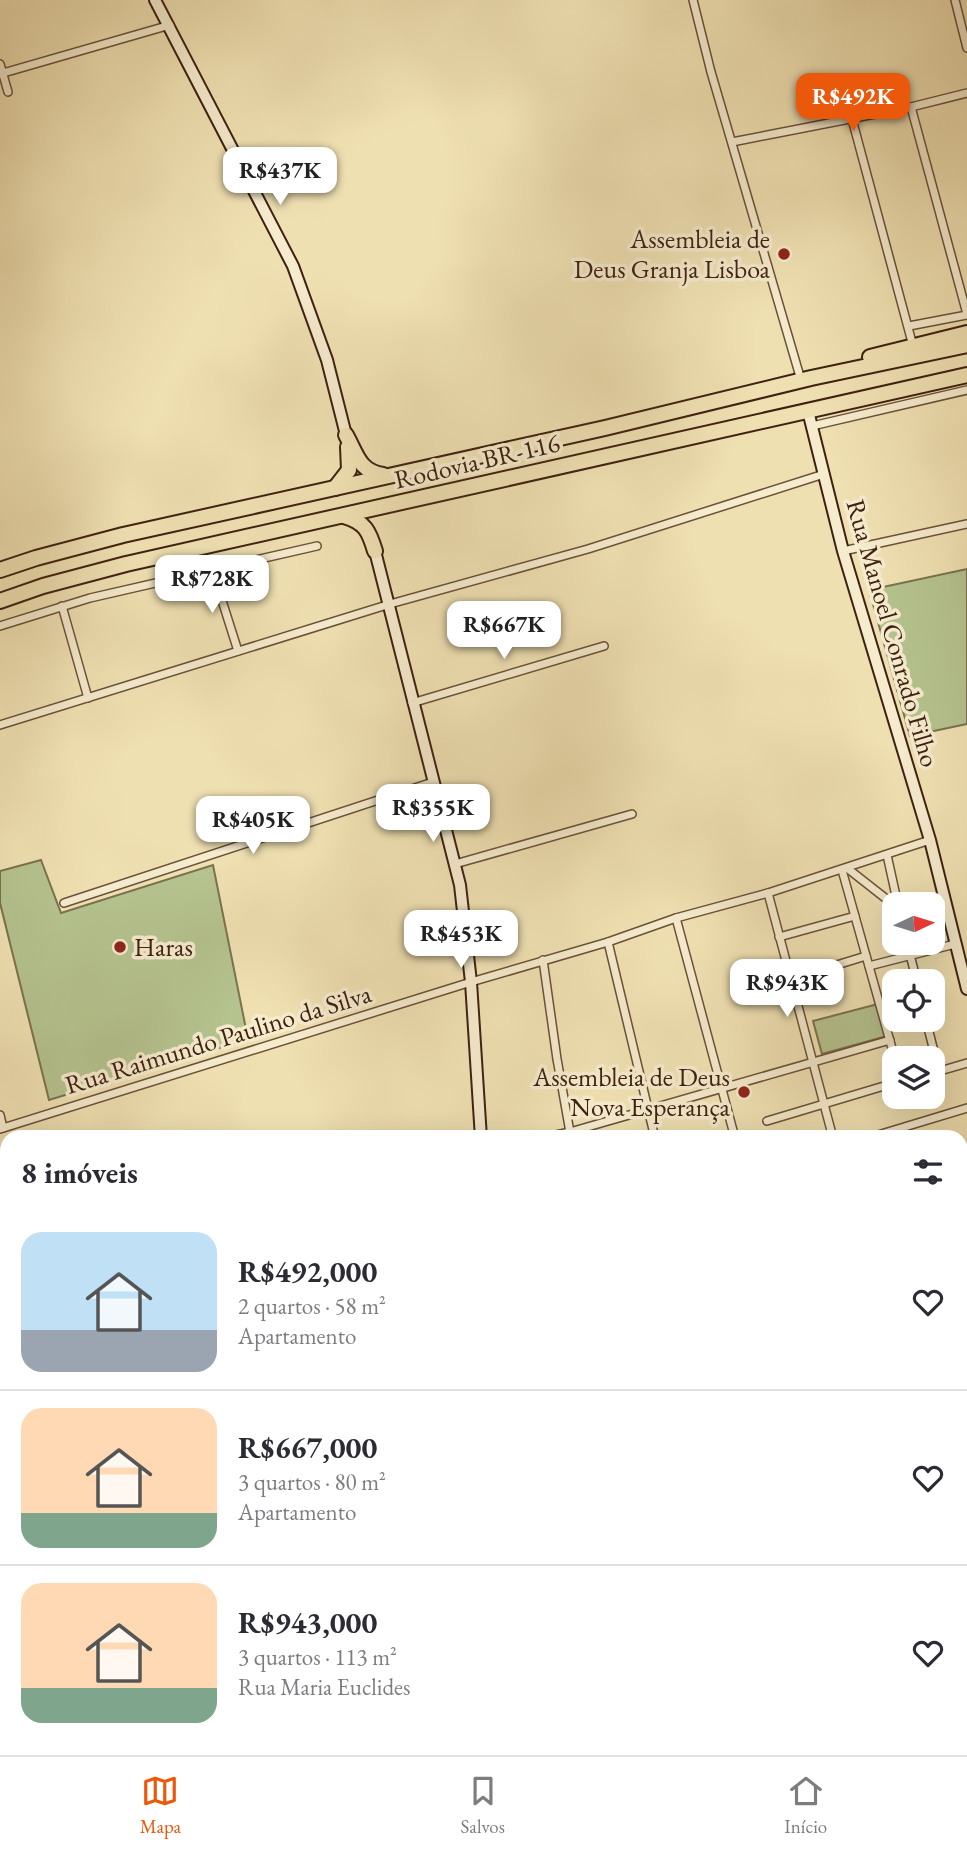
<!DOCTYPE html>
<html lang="pt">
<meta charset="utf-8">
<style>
:root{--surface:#fff;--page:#f7f7f7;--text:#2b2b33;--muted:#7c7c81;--line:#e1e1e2;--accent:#ea580c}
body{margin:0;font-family:"EB Garamond",serif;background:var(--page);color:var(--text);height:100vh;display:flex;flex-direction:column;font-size:26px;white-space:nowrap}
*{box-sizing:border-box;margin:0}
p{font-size:23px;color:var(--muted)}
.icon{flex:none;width:38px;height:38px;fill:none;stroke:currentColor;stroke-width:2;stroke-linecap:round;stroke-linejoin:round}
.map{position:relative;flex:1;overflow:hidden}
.sheet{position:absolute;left:0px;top:1130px;width:968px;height:625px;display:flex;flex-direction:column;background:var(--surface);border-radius:21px 21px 0 0;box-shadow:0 7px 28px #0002}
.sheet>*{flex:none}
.needle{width:46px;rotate:86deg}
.fabs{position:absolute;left:882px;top:892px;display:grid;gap:14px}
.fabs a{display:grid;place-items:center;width:63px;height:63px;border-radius:14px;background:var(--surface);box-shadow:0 7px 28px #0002;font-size:35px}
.price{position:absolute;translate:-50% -60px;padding:0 16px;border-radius:14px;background:#fff;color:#222;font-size:23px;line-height:46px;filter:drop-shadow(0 2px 4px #0008)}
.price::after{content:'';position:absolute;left:50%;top:42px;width:21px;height:16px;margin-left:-10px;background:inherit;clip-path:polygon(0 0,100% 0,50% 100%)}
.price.selected{background:var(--accent);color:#fff}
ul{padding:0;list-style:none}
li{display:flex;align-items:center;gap:21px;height:175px;padding:0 21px}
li+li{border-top:2px solid var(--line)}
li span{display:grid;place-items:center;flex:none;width:196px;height:140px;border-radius:21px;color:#555}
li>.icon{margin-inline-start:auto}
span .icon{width:84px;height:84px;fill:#fffc;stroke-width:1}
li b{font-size:30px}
h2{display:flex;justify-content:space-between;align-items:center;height:84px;padding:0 21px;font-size:30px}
.tabs{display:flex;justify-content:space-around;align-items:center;height:98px;border-top:2px solid var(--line);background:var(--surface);font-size:19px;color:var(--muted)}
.tabs a{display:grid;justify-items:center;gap:4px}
.tabs .selected{color:var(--accent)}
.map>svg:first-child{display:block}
</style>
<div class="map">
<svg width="967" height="1755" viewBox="0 0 967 1755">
<rect width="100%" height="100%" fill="#efe0b2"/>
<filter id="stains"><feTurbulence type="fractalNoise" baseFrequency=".00286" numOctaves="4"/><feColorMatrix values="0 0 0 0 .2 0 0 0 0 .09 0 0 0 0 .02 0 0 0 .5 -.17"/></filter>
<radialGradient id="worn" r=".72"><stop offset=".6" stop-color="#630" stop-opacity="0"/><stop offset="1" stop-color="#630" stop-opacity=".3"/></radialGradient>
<!-- green -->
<g fill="#b5c38f" stroke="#7a7250" stroke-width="2">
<path d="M967,569V724L910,736L869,590Z"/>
<path d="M41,860L61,913L213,865L248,1039L49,1100L0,903V871Z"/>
<path d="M878,1004L887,1036L822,1054L813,1021Z"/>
</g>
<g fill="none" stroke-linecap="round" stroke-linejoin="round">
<!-- street casing -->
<g stroke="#6a5139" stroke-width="10">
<g id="street">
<path d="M693,0L711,72L801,380"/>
<path d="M955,0L967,48"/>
<path d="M0,64L8,92"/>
<path d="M0,74L170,25"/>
<path d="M911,107L967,314"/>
<path d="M852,119L913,346"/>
<path d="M732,142L911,107L967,93"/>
<path d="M909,326L967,315"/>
<path d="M812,426L967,390"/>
<path d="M843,551L967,524"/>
<path d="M212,569L238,651"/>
<path d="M62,606L88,698"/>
<path d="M0,626L90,598L317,546"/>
<path d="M412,703L604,646"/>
<path d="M0,725L390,604L588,549L824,474"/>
<path d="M887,855L898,905"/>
<path d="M455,864L632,814"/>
<path d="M847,868L894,905"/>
<path d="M842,870L895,1059"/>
<path d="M768,893L833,1138"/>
<path d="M64,903L433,782"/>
<path d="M676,918L735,1138"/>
<path d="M779,937L855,916"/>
<path d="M608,942L655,1138"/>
<path d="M907,943L917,982"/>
<path d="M543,960L557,1059L571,1138"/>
<path d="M869,966L955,944"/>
<path d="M791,979L866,956"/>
<path d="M926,1020L939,1071"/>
<path d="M933,1073L967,1063"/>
<path d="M0,1115L3,1128"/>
<path d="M767,1121L894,1083"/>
<path d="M0,1129L471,982L608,942L676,918L768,893L930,840"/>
<path d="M542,1138L570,1132L890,1040"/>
<path d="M868,1138L967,1108"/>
<path d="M961,1157L967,1155"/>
<path d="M961,1186L967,1184"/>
<path d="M961,1331L967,1328"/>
<path d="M961,1410L967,1408"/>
<path d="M0,1481L7,1479"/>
<path d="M961,1497L967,1493"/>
<path d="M0,1514L7,1529"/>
<path d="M0,1570L7,1569"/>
<path d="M961,1629H967"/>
<path d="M961,1705H967"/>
<path d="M99,1748L102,1755"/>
<path d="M281,1748L282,1755"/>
<path d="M722,1748V1755"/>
<path d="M815,1748L816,1755"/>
<path d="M0,1755L1,1741"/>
<path d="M315,1755L355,1748"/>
</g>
</g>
<!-- secondary casing -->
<g stroke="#3e2111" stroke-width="14">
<g id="secondary">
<path d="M155,0L293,266L327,360L346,435"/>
<path d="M808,411L843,551L930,840L967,989"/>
<path d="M375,551L460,885L471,982L481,1138"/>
<path d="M961,1244L967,1241"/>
<path d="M961,1561L967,1576"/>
<path d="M530,1748L531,1755"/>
</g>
</g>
<!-- highway casing -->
<g stroke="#3e2111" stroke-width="18">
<g id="highway">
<path d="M870,357L967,333"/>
<path d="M346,435C357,455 359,471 383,475"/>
<path d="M335,488L349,470L348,447"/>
<path d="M344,516C365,522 369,531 375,551"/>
<path d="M0,570L36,558L123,535L605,428L811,378L967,345"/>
<path d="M0,601L43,586L126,564L967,375"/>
</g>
</g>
<!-- street -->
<use href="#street" stroke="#f5ebcd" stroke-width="7"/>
<!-- secondary -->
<use href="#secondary" stroke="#f5ebcd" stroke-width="10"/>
<!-- highway -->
<use href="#highway" stroke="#efe0b2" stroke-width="14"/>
</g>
<!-- markers -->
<g fill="#8f2418" stroke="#f5ebcd" stroke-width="2.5">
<circle cx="784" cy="254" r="7"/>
<circle cx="120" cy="947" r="7"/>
<circle cx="744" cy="1092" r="7"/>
</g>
<g text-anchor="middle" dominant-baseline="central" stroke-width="7" stroke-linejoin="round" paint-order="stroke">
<!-- poi labels -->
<g font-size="26" fill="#3e2111" stroke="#f5ebcd" text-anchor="end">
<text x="770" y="239">Assembleia de<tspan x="770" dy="30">Deus Granja Lisboa</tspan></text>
<text x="134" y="947" text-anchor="start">Haras</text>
<text x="730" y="1077">Assembleia de Deus<tspan x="730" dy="30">Nova Esperança</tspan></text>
</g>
<!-- street labels -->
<g font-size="26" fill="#3e2111" stroke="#f5ebcd">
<text transform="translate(477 461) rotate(-13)">Rodovia BR-116</text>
<text transform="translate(893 633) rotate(74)">Rua Manoel Conrado Filho</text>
<text transform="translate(218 1039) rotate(-17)">Rua Raimundo Paulino da Silva</text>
</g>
</g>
<rect width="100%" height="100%" filter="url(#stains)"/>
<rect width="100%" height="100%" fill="url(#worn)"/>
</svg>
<div class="fabs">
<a><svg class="needle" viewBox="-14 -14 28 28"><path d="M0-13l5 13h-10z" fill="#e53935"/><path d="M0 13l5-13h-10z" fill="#7c7c81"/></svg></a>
<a><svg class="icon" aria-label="locate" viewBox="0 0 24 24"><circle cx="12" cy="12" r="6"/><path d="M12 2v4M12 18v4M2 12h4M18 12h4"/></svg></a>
<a><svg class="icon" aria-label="layers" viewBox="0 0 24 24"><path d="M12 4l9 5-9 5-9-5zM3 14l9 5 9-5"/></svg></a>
</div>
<b class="price selected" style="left:853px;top:133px">R$492K</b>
<b class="price" style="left:280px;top:207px">R$437K</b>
<b class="price" style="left:212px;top:615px">R$728K</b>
<b class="price" style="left:504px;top:661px">R$667K</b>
<b class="price" style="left:433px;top:844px">R$355K</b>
<b class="price" style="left:253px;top:856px">R$405K</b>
<b class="price" style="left:461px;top:970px">R$453K</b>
<b class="price" style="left:787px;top:1019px">R$943K</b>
<section class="sheet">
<h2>8 imóveis<svg class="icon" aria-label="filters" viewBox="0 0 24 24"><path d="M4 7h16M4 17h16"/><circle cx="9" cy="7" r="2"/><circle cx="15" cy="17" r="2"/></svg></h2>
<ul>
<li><span style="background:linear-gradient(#bfe0f5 70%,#9aa5b1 0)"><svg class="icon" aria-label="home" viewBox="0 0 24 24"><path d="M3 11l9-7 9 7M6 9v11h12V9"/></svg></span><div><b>R$492,000</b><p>2 quartos · 58 m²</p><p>Apartamento</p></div><svg class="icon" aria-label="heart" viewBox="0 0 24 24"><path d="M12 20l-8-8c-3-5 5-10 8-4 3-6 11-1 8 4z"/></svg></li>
<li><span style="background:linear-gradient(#ffd9b3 75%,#7fa58c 0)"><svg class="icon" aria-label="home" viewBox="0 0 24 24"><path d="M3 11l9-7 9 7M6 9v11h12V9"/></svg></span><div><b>R$667,000</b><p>3 quartos · 80 m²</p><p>Apartamento</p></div><svg class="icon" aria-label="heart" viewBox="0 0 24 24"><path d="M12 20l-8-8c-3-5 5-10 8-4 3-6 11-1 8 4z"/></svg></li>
<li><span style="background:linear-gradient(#ffd9b3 75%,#7fa58c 0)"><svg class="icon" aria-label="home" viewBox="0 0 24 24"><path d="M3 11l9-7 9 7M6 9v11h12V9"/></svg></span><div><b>R$943,000</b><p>3 quartos · 113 m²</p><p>Rua Maria Euclides</p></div><svg class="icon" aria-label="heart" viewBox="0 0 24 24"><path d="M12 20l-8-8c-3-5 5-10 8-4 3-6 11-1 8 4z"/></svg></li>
</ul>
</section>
</div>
<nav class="tabs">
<a class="selected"><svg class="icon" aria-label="map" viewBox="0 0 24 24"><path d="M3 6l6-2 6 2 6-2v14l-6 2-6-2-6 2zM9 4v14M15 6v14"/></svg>Mapa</a>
<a><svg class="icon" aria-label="saved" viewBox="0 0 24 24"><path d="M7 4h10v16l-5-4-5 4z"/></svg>Salvos</a>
<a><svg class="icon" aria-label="home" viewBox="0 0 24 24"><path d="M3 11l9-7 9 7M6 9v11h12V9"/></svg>Início</a>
</nav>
